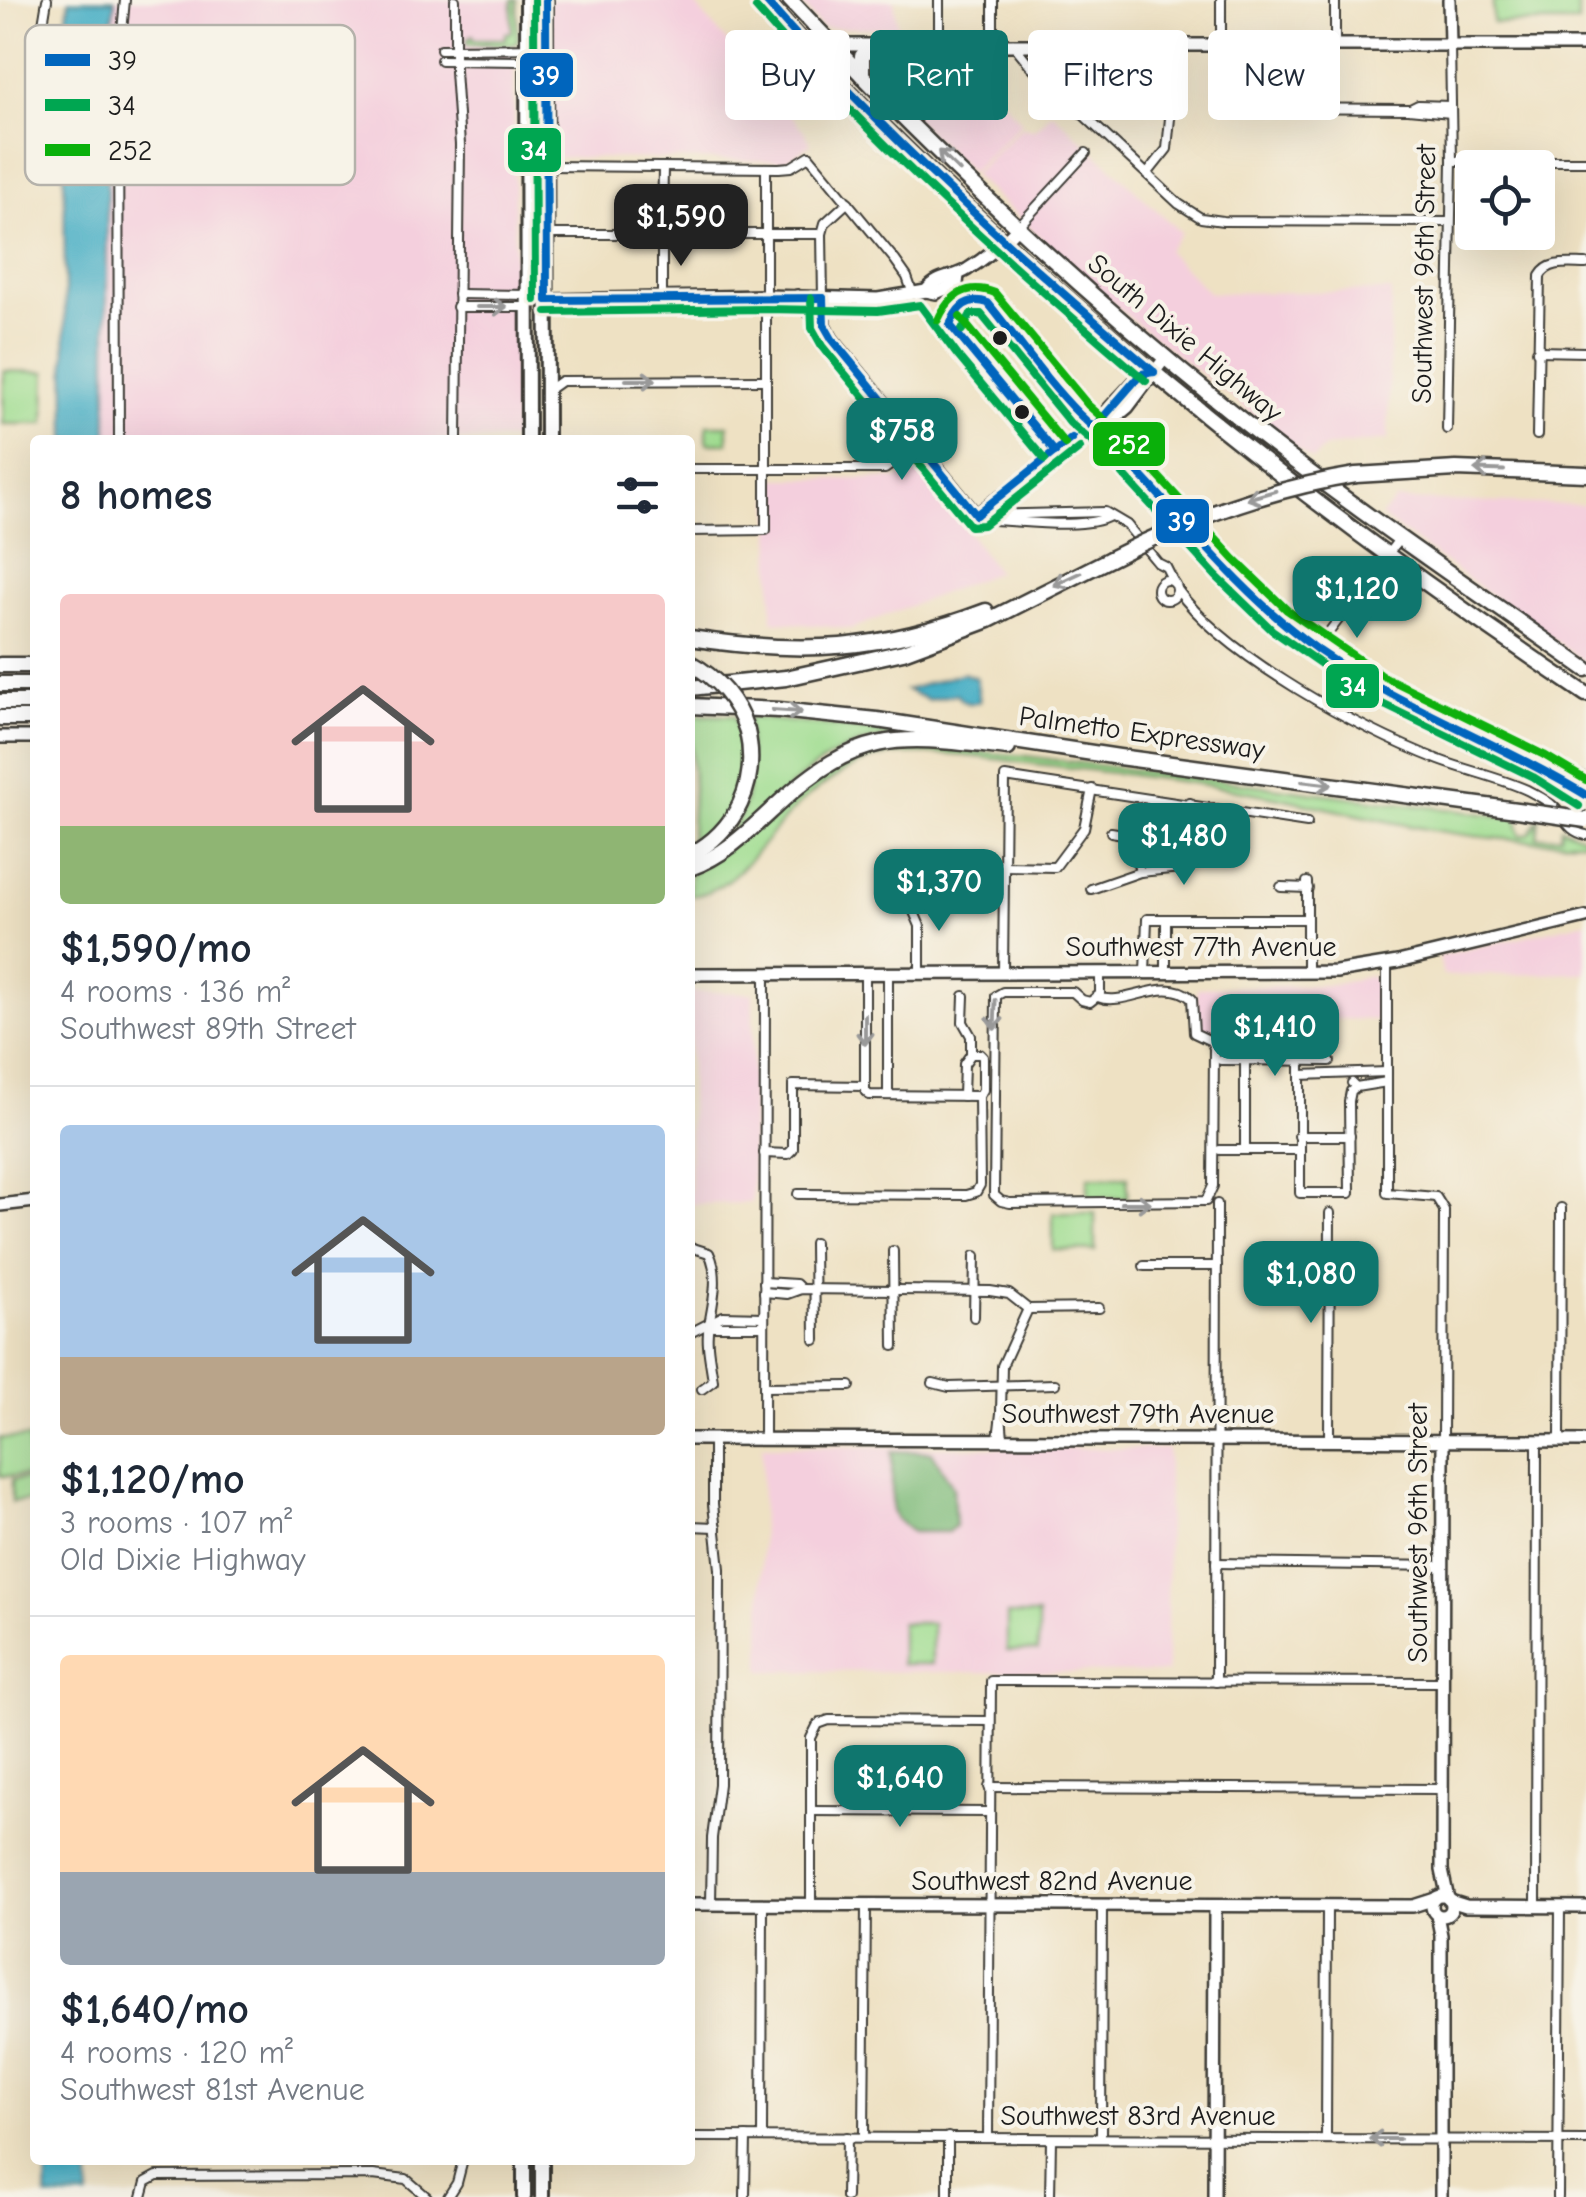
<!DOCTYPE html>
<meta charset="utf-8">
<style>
:root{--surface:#fff;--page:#f2f2f3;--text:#1f2937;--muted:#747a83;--line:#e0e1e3;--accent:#0f766e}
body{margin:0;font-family:"Comic Neue",sans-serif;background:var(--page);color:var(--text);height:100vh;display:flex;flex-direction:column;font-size:38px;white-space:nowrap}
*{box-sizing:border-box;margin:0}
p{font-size:32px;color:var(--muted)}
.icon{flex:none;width:55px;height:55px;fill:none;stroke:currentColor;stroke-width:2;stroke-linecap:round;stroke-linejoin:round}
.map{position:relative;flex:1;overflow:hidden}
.details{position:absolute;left:30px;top:435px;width:665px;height:1730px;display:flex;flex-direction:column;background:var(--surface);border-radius:10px;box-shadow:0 10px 40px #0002}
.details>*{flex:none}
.top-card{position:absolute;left:725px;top:30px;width:710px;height:90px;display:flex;gap:20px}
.fabs{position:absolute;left:1455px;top:150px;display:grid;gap:20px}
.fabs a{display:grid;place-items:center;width:100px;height:100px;border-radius:10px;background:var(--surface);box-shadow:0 10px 40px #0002;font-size:50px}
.price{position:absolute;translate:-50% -85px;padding:0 22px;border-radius:20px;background:var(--accent);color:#fff;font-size:32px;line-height:65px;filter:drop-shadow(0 2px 5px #0008)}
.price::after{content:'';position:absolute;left:50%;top:60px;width:30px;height:22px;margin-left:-15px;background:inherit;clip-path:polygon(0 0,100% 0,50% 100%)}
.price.current{background:#222;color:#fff}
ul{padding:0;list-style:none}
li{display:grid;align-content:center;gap:20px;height:530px;padding:0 30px}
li+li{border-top:2px solid var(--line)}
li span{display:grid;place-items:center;height:310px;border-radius:10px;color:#555}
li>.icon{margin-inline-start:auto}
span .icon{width:180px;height:180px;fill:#fffc;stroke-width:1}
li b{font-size:42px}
h2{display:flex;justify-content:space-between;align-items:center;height:120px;padding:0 30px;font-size:42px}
.pill{padding:0 35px;border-radius:10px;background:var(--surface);box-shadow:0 10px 40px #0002;font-size:35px;line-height:90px}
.pill.current{background:var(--accent);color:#fff}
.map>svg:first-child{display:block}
</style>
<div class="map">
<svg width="1586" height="2197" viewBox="0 0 1586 2197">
<rect width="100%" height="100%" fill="#f7f3e8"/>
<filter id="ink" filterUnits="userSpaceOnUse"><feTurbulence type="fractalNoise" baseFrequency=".01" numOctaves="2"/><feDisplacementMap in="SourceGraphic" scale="20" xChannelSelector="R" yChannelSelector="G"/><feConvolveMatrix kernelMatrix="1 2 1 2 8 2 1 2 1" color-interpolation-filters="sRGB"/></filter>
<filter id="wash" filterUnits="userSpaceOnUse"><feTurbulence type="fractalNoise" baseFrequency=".0048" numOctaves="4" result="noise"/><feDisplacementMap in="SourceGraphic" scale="40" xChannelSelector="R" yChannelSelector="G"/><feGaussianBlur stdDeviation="2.25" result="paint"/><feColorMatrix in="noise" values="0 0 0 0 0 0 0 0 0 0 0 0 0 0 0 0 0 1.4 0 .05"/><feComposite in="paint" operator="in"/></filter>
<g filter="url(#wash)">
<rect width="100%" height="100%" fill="#eee1c3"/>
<!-- built -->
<g fill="#f4cfdd">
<path d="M115,0H514L515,440H107V62Z"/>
<path d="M549,0H691L804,131L811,144L786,161L550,157Z"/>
<path d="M798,0H894L898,28H822Z"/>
<path d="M883,58H963L1022,122L971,173L873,78Z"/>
<path d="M1052,112L1181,233L1167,251L1209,293L1391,291L1388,440L1326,447L1312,460L1127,316L972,175L1021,127L1035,129Z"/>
<path d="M920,465L997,572L851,629L772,621L771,479H897Z"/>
<path d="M1396,500L1586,505V663L1380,516Z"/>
<path d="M1586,922V973L1443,976L1439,956Z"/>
<path d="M1370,976L1379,984V1020L1332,1019L1331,1031H1196L1197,988L1333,985Z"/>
<path d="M690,992L753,993L752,1203L690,1204Z"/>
<path d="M762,1446L1168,1449L1167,1673L761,1671Z"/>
</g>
<!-- green -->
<g fill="#a0dd91" stroke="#5e7c56" stroke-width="2.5">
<path d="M512,0H517L518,42L511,45L468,44L467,39L473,35L474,39H506V33L512,32Z"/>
<rect x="1493" y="0" width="85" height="23"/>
<path d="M4,371L46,372L45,424H3Z"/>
<path d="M728,425V443H707V425Z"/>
<path d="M690,715L734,716C755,772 738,815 690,848L693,788Z"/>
<path d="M748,717L906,734C804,744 786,807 707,853C759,817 748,772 748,717Z"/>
<path d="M908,745L1025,756L1517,818L1520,836L1530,833L1539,818L1537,837L1560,836L1561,827L1586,838V841C1563,841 1541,842 1518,840C1438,836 1358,814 1280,798C1206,783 1130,775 1055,766C1000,760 944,750 889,755C855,759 810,792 787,816C762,843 730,894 690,896V875L812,781L861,754Z"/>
<path d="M1088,1177H1128L1127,1198H1088Z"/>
<path d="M1053,1213H1095V1251L1053,1250Z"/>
<rect x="0" y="1438" width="29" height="38"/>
<path d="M29,1479L30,1501L12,1502V1480Z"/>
<rect x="1007" y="1615" width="31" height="36"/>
<rect x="901" y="1623" width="31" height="41"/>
</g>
<!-- forest -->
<path fill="#80bc7b" stroke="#4e6c4c" stroke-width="2.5" d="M892,1451L932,1452L953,1487L955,1526L948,1532H912L895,1518L892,1511Z"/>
<!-- water -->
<g fill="#46aec5" stroke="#316570" stroke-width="2.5">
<path d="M69,0H115L107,62V440H66L63,50Z"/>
<path d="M963,673L976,678L980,701C971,706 962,703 957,694L928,700L906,690Z"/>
<path d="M47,2160H89V2197H46Z"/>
</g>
</g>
<g filter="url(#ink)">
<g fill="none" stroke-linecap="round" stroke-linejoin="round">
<!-- secondary-tunnel -->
<path stroke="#c4baa2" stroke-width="11" stroke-dasharray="11 5.5" stroke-linecap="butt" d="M1003,494L1068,442"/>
<!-- street casing -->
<g stroke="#3c3a35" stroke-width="12">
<g id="street">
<path d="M455,0V71L460,145L457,440"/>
<path d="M993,0V44"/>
<path d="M40,42L47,0"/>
<path d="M939,44V0"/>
<path d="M1013,44L1030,65L1179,204L1201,218L1223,221L1449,222"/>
<path d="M1221,44V0"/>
<path d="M1335,45V0"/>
<path d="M441,49L546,48"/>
<path d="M441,60L520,61L546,56"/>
<path d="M1263,108L1408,109L1451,113"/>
<path d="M1410,109L1418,105L1451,106"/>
<path d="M1452,161H1586"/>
<path d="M546,166L779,168L791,167L809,156L895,260L907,277L913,294"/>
<path d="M1147,174L1167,149L1170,118"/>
<path d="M662,227L663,167"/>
<path d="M1018,227L1086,153"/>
<path d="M547,234H655"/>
<path d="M669,234H822L825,223L848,202"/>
<path d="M822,234L823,298"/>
<path d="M458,294L528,295"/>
<path d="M662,297V241"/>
<path d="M457,307H527"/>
<path d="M1537,351L1586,352"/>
<path d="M547,391L561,381L765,380"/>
<path d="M1116,417L1125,445L1243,574L1282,610L1336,650L1386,680L1586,778"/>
<path d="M1447,429L1452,161L1450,45"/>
<path d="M1537,435L1540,276C1549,260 1569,264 1586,264"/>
<path d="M119,440L118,74L125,0"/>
<path d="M690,469H885L917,446"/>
<path d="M980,515L1105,512L1127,525L1158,563L1166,567L1174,583"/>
<path d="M980,516L993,520C1023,521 1085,530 1110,516"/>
<path d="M690,531L766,530V168"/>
<circle cx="1167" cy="590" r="10"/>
<path d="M1177,589C1225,657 1362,730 1439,760C1468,771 1498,777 1527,790C1536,795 1546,799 1553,806C1566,818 1567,831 1586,835"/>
<path d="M1323,640L1400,538"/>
<path d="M1111,832L1154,839"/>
<path d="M1131,835L1140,872"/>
<path d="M1002,866L1055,867L1084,828L1092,789"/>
<path d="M1281,887L1308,888"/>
<path d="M1091,889L1140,872L1181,868L1190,803"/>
<path d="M911,905L920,926V973"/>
<path d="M1387,964V1193L1436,1197L1444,1210L1443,1439"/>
<path d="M1003,973L1005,777L1307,823"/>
<path d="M1145,973L1147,919H1307"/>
<path d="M1166,973V919"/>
<path d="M1307,973V882"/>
<path d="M964,996L963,1022L971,1036V1054"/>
<path d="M1098,997C1125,1008 1165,974 1192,999L1194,1033L1211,1041L1214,1048L1213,1186L1206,1201L1010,1203L1001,1201L994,1195L996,996L1003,992H1073L1082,1000L1090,1002L1100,994V973"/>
<path d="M1221,1060L1330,1061"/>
<path d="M1245,1060V1150"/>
<path d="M1300,1060V1193H1350L1349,1101L1351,1091L1356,1087"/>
<path d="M1300,1075L1387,1072"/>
<path d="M1352,1083L1356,1087L1387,1082"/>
<path d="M888,1095V973"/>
<path d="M963,1096L964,1064L971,1054H980L983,1057V1090L979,1096"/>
<path d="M1299,1136H1350"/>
<path d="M1220,1150H1300"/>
<path d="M764,1153L788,1154L793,1149V1085L865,1086"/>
<path d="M798,1194L966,1195L976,1192L980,1185L979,1096L869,1095L865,1091V973"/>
<path d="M814,1243L815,1340"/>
<path d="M690,1247L709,1253C720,1275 713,1302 709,1325C705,1341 711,1364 713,1381L702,1389"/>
<path d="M893,1251L894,1346"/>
<path d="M1144,1266H1217"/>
<path d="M764,1282L796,1284L801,1289"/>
<path d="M764,1292L787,1294L801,1289L990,1291L1009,1294L1028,1309L1099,1308"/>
<path d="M974,1317L975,1256"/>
<path d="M713,1326H764"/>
<path d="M690,1333L723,1316L764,1317"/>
<path d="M933,1383L949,1387L1055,1384"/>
<path d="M764,1387L850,1386"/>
<path d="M1001,1413L1002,1366L1028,1309"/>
<path d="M764,1438L765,974"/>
<path d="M998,1439L1001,1413L1003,1439"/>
<path d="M1329,1439L1330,1213"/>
<path d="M1560,1440L1561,1208"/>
<path d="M690,1526L716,1527"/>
<path d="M1216,1563L1443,1566"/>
<path d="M1216,1682L1217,1204"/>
<path d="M989,1787L1442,1789"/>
<path d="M811,1811L989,1812"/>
<path d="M711,1904L712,1838L719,1784L720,1569L713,1504V1439"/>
<path d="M811,1905V1738L818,1724L829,1720L990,1721"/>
<path d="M1536,1907L1537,1440"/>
<path d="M690,2137L1586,2140"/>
<path d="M762,2137L763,1905"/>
<path d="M864,2137L866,1905"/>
<path d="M988,2138L991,1681L1442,1682"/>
<path d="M1101,2138L1102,1905"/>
<path d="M1326,2139L1327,1906"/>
<path d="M142,2197L146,2182L157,2176L373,2175L406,2179L427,2197"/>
<path d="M448,2197L457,2183L463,2160"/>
<path d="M745,2197L746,2137"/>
<path d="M846,2197L847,2137"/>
<path d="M948,2197V2137"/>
<path d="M1050,2197L1051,2139"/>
<path d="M1558,2197L1560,1907"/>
</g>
</g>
<!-- secondary casing -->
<g stroke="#3c3a35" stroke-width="16">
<g id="secondary">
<path d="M1449,0L1450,45"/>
<path d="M832,45H1586"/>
<path d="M926,291C938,275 953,279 968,269C986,258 1003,243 1018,227"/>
<path d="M528,295L547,300L765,296L878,299L926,291L936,293L957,284L958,275"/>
<path d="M797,296L814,318L824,325"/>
<path d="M823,298L824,325L832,339L976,515L1003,494"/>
<path d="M1094,428C1099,416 1130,388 1141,374L1154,372"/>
<path d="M1068,442L1116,417L1128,407L1165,358"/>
<path d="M0,737H35"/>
<path d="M690,974L1336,972L1398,962L1586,917"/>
<path d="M0,1205L35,1201"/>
<path d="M690,1439L1586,1441"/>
<path d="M1443,1439L1442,1870L1448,1899"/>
<circle cx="1442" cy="1906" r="10"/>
<path d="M1450,1901L1466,1906L1586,1907"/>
<path d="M690,1904L1413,1906L1435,1899"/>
<path d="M1437,1915L1441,1935V2197"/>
<path d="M1214,2197L1215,1906"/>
</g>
</g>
<!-- primary casing -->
<g stroke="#3c3a35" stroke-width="18">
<g id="primary">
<path d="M527,0L528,440"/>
<path d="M546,0L547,440"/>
<path d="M524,2197V2160"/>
<path d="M542,2197V2160"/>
</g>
</g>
<!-- highway casing -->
<g stroke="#3c3a35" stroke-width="19">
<g id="highway">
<path d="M765,0C824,70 889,133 955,196C1149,381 1364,545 1586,694"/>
<path d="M790,0C927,146 1073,285 1229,410C1343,502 1466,584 1586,669"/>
<path d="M862,75V56L876,44"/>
<path d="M1356,475L1456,469L1586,474"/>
<path d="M690,638C801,655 881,651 986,611"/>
<path d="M0,665H35"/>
<path d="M0,684H35"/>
<path d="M690,688L786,678L903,652L989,620L1110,559"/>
<path d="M0,702H35"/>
<path d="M690,706L779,710L877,720L1119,757L1524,811"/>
<path d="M0,718H35"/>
<path d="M690,855C736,831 759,783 747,731"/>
<path d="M690,868C726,855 750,830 778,804C862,727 900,736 1008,748"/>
</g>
</g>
<!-- street -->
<use href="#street" stroke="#fff" stroke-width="8"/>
<!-- secondary -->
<use href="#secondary" stroke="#fff" stroke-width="11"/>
<!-- primary -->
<use href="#primary" stroke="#fff" stroke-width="12"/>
<!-- highway -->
<use href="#highway" stroke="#fff" stroke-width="14"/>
<!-- rail -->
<path stroke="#1c1c1c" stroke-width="2.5" stroke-dasharray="15 8" stroke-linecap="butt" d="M963,291L1110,463L1216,579L1252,613L1365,699L1586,809"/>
<!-- highway-bridge casing -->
<g stroke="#3c3a35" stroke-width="19" stroke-linecap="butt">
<g id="highway-bridge">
<path d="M1110,559C1189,518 1268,489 1356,475"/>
<path d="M690,663C718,678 737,701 747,731"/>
<path d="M1524,811L1586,820"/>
</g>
</g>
<!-- highway-bridge -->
<use href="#highway-bridge" stroke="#fff" stroke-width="14"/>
<!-- bus-1 casing -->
<g stroke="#f7f3e8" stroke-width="15">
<g id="bus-1">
<path d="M546,0L547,300"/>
<path d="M765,0C884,136 1017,255 1154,372"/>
<path d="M823,298L824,325L832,339L976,515"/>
<path d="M547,300L823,298"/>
<path d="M950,325C957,307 968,296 988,303C1018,340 1046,381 1080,415C1104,438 1127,460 1150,485C1202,543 1254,604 1318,650C1402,708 1499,742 1586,795"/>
<path d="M950,325L1055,452"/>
<path d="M1094,428L1141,374L1154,372"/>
<path d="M976,515L1072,438"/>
</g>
</g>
<!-- bus-2 casing -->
<g stroke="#f7f3e8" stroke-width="15">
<g id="bus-2">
<path d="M534,0L535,300"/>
<path d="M756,8C875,144 1009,264 1146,381"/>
<path d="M811,298L812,328L822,346L970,526L983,525L1080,448"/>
<path d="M547,312L765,309L878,311L920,305L958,356L1045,460"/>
<path d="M962,330L971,314H981L1070,423L1098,447L1216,576L1272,630L1370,698L1533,777L1579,806"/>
</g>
</g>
<!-- bus-3 casing -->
<g stroke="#f7f3e8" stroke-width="15">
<g id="bus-3">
<path d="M960,317L1065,444"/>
<path d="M938,320C949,295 968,282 995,293L1088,405L1116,430L1234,559L1287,610L1383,676L1544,755L1586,780"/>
</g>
</g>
<!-- bus-1 -->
<use href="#bus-1" stroke="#0065bd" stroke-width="8"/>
<!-- bus-2 -->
<use href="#bus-2" stroke="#00a651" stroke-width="8"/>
<!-- bus-3 -->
<use href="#bus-3" stroke="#0ab00a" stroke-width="8"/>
</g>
<!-- one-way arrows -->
<defs><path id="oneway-shaft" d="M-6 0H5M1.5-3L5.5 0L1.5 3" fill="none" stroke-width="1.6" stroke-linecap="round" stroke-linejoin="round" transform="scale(2.5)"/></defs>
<g stroke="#999">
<use href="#oneway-shaft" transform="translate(949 161) rotate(-136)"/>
<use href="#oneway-shaft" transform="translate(492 307)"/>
<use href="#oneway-shaft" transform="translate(641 380)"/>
<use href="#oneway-shaft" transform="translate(1489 470) rotate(-178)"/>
<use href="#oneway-shaft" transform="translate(1261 495) rotate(164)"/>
<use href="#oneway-shaft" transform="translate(1067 579) rotate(155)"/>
<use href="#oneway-shaft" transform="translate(787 711) rotate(4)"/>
<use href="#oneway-shaft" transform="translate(1317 783) rotate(7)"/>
<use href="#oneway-shaft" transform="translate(995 1015) rotate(92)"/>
<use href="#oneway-shaft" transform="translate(865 1030) rotate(90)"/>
<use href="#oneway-shaft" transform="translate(1136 1203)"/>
<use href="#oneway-shaft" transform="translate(1384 2139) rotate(180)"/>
</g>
</g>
<!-- markers -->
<g fill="#1c1c1c" stroke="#f7f3e8" stroke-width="4">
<circle cx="1000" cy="338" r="9"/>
<circle cx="1022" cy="412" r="9"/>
</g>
<g text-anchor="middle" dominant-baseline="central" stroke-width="8" stroke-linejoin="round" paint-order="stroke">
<!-- street labels -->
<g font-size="28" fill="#1c1c1c" stroke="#f7f3e8">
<text transform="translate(1424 274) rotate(-89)">Southwest 96th Street</text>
<text transform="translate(1185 338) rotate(40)">South Dixie Highway</text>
<text transform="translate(1142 733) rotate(8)">Palmetto Expressway</text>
<text x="1201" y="947">Southwest 77th Avenue</text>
<text x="1138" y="1414">Southwest 79th Avenue</text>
<text transform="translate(1418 1533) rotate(-90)">Southwest 96th Street</text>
<text x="1052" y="1881">Southwest 82nd Avenue</text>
<text x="1138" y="2116">Southwest 83rd Avenue</text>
</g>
</g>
<!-- legend -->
<rect x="25" y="25" width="330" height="160" rx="15" fill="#f7f3e8" stroke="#b5b2ab" stroke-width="2.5"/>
<rect x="45" y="54" width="45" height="12" fill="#0065bd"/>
<rect x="45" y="99" width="45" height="12" fill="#00a651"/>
<rect x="45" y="144" width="45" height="12" fill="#0ab00a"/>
<g font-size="28" fill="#1c1c1c">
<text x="108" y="70">39</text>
<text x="108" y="115">34</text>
<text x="108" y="160">252</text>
</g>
<g stroke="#f7f3e8" stroke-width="4">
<rect x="518" y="51" width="57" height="48" rx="10" fill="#0065bd"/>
<rect x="506" y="126" width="57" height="48" rx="10" fill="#00a651"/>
<rect x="1091" y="420" width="76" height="48" rx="10" fill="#0ab00a"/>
<rect x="1154" y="497" width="57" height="48" rx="10" fill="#0065bd"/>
<rect x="1324" y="662" width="57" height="48" rx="10" fill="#00a651"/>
</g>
<g font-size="28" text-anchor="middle" font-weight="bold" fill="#fff">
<text x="546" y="85">39</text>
<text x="534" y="160">34</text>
<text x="1129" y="454">252</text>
<text x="1182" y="531">39</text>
<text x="1353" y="696">34</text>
</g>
</svg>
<div class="fabs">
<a><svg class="icon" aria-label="locate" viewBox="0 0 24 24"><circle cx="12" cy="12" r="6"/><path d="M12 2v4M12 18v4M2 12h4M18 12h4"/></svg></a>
</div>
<b class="price current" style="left:681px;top:269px">$1,590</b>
<b class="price" style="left:902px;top:483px">$758</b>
<b class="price" style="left:1357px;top:641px">$1,120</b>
<b class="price" style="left:1184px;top:888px">$1,480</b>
<b class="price" style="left:939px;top:934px">$1,370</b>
<b class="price" style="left:1275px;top:1079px">$1,410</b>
<b class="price" style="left:1311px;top:1326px">$1,080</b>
<b class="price" style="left:900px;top:1830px">$1,640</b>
<div class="top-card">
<a class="pill">Buy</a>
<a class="pill current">Rent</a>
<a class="pill">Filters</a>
<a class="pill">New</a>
</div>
<section class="details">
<h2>8 homes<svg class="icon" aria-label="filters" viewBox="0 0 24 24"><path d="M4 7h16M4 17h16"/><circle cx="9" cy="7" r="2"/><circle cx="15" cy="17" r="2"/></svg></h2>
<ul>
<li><span style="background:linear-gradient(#f6c9c9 75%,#8fb573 0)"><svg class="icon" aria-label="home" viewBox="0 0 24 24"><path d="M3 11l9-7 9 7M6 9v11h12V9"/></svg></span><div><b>$1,590/mo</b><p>4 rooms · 136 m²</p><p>Southwest 89th Street</p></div></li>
<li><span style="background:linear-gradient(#a9c7e8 75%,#b9a48a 0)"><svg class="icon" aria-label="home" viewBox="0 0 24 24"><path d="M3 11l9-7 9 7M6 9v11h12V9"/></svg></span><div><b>$1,120/mo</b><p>3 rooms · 107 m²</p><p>Old Dixie Highway</p></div></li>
<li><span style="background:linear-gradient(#ffd9b3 70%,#9aa5b1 0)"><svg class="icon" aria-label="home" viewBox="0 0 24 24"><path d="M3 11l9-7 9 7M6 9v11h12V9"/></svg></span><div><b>$1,640/mo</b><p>4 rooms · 120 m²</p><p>Southwest 81st Avenue</p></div></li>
</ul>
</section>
</div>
